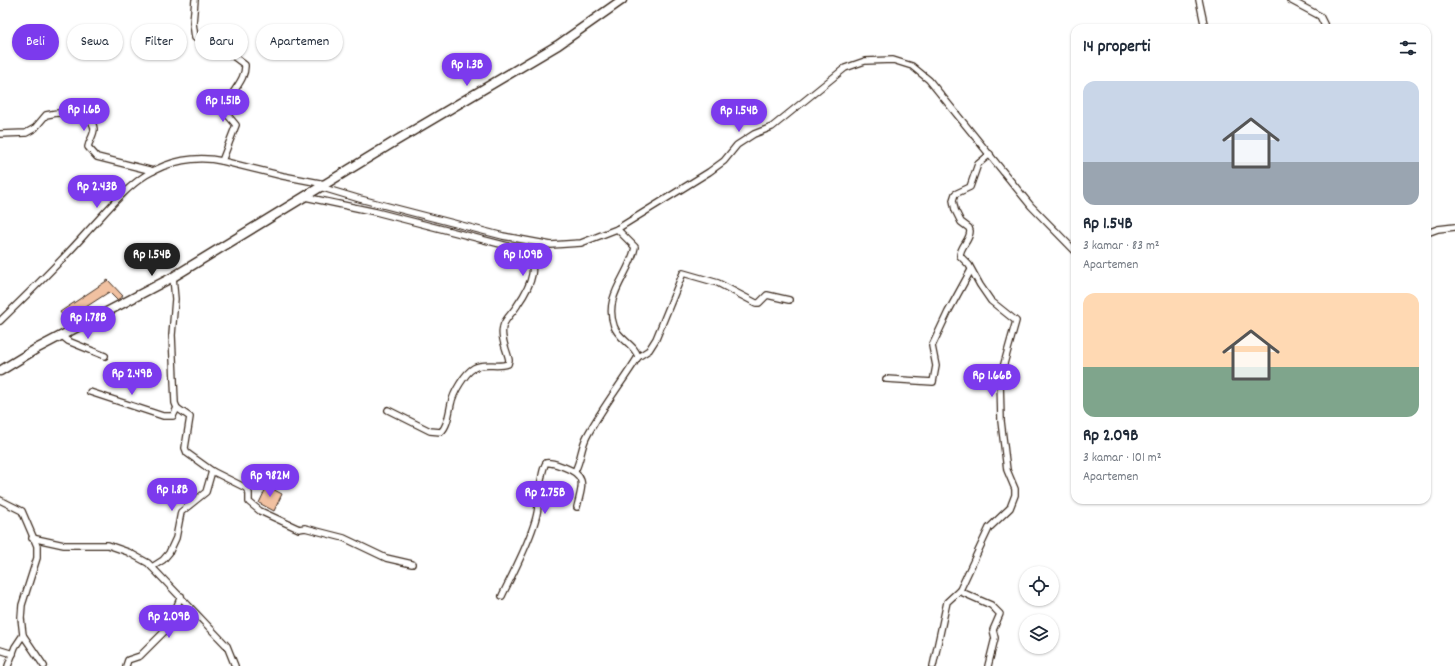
<!DOCTYPE html>
<html lang="id">
<meta charset="utf-8">
<style>
:root{--surface:#fff;--page:#f6f6f7;--text:#1f2937;--muted:#747a83;--accent:#7c3aed}
body{margin:0;font-family:Dekko,sans-serif;background:var(--page);color:var(--text);height:100vh;display:flex;flex-direction:column;font-size:15px;white-space:nowrap}
*{box-sizing:border-box;margin:0}
p{font-size:13px;color:var(--muted)}
.icon{flex:none;width:22px;height:22px;fill:none;stroke:currentColor;stroke-width:2;stroke-linecap:round;stroke-linejoin:round}
.map{position:relative;flex:1;overflow:hidden}
.side{position:absolute;left:1071px;top:24px;width:360px;height:480px;display:flex;flex-direction:column;background:var(--surface);border-radius:12px;box-shadow:0 1px 3px #0004}
.side>*{flex:none}
.banner{position:absolute;left:12px;top:24px;width:380px;height:36px;display:flex;gap:8px}
.controls{position:absolute;left:1019px;top:566px;display:grid;gap:8px}
.controls a{display:grid;place-items:center;width:40px;height:40px;border-radius:50%;background:var(--surface);box-shadow:0 1px 3px #0004;font-size:20px}
.price{position:absolute;translate:-50% -34px;padding:0 9px;border-radius:14px;background:var(--accent);color:#fff;font-size:13px;line-height:26px;filter:drop-shadow(0 1px 2px #0008)}
.price::after{content:'';position:absolute;left:50%;top:24px;width:12px;height:9px;margin-left:-6px;background:inherit;clip-path:polygon(0 0,100% 0,50% 100%)}
.price.active{background:#222;color:#fff}
ul{padding:0;list-style:none}
li{display:grid;align-content:center;gap:8px;height:212px;padding:0 12px}
li span{display:grid;place-items:center;height:124px;border-radius:12px;color:#555}
li>.icon{margin-inline-start:auto}
span .icon{width:72px;height:72px;fill:#fffc;stroke-width:1}
li b{font-size:17px}
h2{display:flex;justify-content:space-between;align-items:center;height:48px;padding:0 12px;font-size:17px}
.pill{padding:0 14px;border-radius:18px;background:var(--surface);box-shadow:0 1px 3px #0004;font-size:14px;line-height:36px}
.pill.active{background:var(--accent);color:#fff}
.map>svg:first-child{display:block}
</style>
<div class="map">
<svg width="1455" height="666" viewBox="0 0 1455 666">
<rect width="100%" height="100%" fill="#fff"/>
<filter id="ink" filterUnits="userSpaceOnUse"><feTurbulence type="fractalNoise" baseFrequency=".025" numOctaves="2"/><feDisplacementMap in="SourceGraphic" scale="8" xChannelSelector="R" yChannelSelector="G"/><feConvolveMatrix kernelMatrix="1 2 1 2 8 2 1 2 1" color-interpolation-filters="sRGB"/></filter>
<g filter="url(#ink)">
<!-- building -->
<g fill="#f1c1a1" stroke="#3b2a1e">
<path d="M108,280L123,296L117,300L109,292L66,320L60,312Z"/>
<path d="M267,486L282,494L274,511L259,503Z"/>
</g>
<g fill="none" stroke-linecap="round" stroke-linejoin="round">
<!-- street casing -->
<g stroke="#3b2a1e" stroke-width="8">
<g id="street">
<path d="M195,0L193,23L195,38L233,56L245,65C246,83 225,95 226,113L236,125L222,161L283,176L325,184"/>
<path d="M1199,0L1205,28"/>
<path d="M1290,0L1320,16L1326,28"/>
<path d="M0,134L26,133L35,128L46,115C59,112 92,109 94,129C94,135 89,141 88,147L97,157L153,171"/>
<path d="M320,187L360,199L503,236L551,245L581,243L617,229L709,172L724,161L737,145L754,134L772,127L845,68L865,61L893,60L912,66L929,80L1031,206L1075,251"/>
<path d="M305,197L376,212L519,249C543,261 530,287 518,304C514,312 504,319 503,327C500,338 507,350 509,360L508,364C497,368 485,362 474,368C465,373 453,393 451,404C449,412 448,426 441,432L430,431L388,410"/>
<path d="M1427,233L1438,229L1455,227"/>
<path d="M173,277L175,299L172,335L175,403L177,408L190,417L185,448L187,453L212,471L246,488L249,493V502L260,511L299,529L305,528L344,538L386,558L412,564"/>
<path d="M0,321C30,292 60,263 87,232C105,213 124,189 146,175C169,161 196,155 222,161"/>
<path d="M62,336L68,341L105,356"/>
<path d="M638,357L649,350L656,339L683,273L718,283L756,303H759L767,295L789,300"/>
<path d="M886,379L933,382L936,366L932,346L948,312L971,270"/>
<path d="M90,392L163,416H173L177,408"/>
<path d="M575,471C581,460 581,447 587,436C602,408 621,384 638,357C635,344 618,339 614,326C603,295 630,275 635,247L617,229"/>
<path d="M0,500L22,511L37,546V558L22,605L21,618L23,635L44,666"/>
<path d="M32,538L64,545H108L128,552L148,563L227,646L235,666"/>
<path d="M152,567L163,560L169,553L176,538L181,512L206,492L212,471"/>
<path d="M959,591L991,605L1000,614L993,630L995,638L988,666"/>
<path d="M502,596C512,575 538,526 538,505C539,496 541,470 546,463C552,462 558,465 564,467C588,476 582,486 577,507"/>
<path d="M0,650L13,654"/>
<path d="M8,666L15,647L23,635"/>
<path d="M126,666L128,660L140,656L168,628L181,596"/>
<path d="M933,666L947,602L960,590L989,528L1010,508L1015,495V489L1007,470L1001,421L1000,378L1016,321L991,301L980,285L969,265L960,256C960,246 970,241 970,231L969,228L961,222L955,210L953,200L955,194L970,187L978,164L990,154"/>
</g>
</g>
<!-- secondary casing -->
<g stroke="#3b2a1e" stroke-width="11">
<path id="secondary" d="M0,371L36,349L173,277L394,142L558,45L622,0"/>
</g>
<!-- street -->
<use href="#street" stroke="#fff" stroke-width="5.5"/>
<!-- secondary -->
<use href="#secondary" stroke="#fff" stroke-width="8"/>
</g>
</g>
</svg>
<div class="controls">
<a><svg class="icon" aria-label="locate" viewBox="0 0 24 24"><circle cx="12" cy="12" r="6"/><path d="M12 2v4M12 18v4M2 12h4M18 12h4"/></svg></a>
<a><svg class="icon" aria-label="layers" viewBox="0 0 24 24"><path d="M12 4l9 5-9 5-9-5zM3 14l9 5 9-5"/></svg></a>
</div>
<b class="price" style="left:467px;top:87px">Rp 1.3B</b>
<b class="price" style="left:223px;top:123px">Rp 1.51B</b>
<b class="price" style="left:84px;top:132px">Rp 1.6B</b>
<b class="price" style="left:739px;top:133px">Rp 1.54B</b>
<b class="price" style="left:97px;top:209px">Rp 2.43B</b>
<b class="price active" style="left:152px;top:277px">Rp 1.54B</b>
<b class="price" style="left:523px;top:277px">Rp 1.09B</b>
<b class="price" style="left:88px;top:340px">Rp 1.78B</b>
<b class="price" style="left:132px;top:396px">Rp 2.49B</b>
<b class="price" style="left:992px;top:398px">Rp 1.66B</b>
<b class="price" style="left:270px;top:498px">Rp 982M</b>
<b class="price" style="left:172px;top:512px">Rp 1.8B</b>
<b class="price" style="left:545px;top:515px">Rp 2.75B</b>
<b class="price" style="left:169px;top:639px">Rp 2.09B</b>
<div class="banner">
<a class="pill active">Beli</a>
<a class="pill">Sewa</a>
<a class="pill">Filter</a>
<a class="pill">Baru</a>
<a class="pill">Apartemen</a>
</div>
<section class="side">
<h2>14 properti<svg class="icon" aria-label="filters" viewBox="0 0 24 24"><path d="M4 7h16M4 17h16"/><circle cx="9" cy="7" r="2"/><circle cx="15" cy="17" r="2"/></svg></h2>
<ul>
<li><span style="background:linear-gradient(#c9d6e8 65%,#9aa5b1 0)"><svg class="icon" aria-label="home" viewBox="0 0 24 24"><path d="M3 11l9-7 9 7M6 9v11h12V9"/></svg></span><div><b>Rp 1.54B</b><p>3 kamar · 83 m²</p><p>Apartemen</p></div></li>
<li><span style="background:linear-gradient(#ffd9b3 60%,#7fa58c 0)"><svg class="icon" aria-label="home" viewBox="0 0 24 24"><path d="M3 11l9-7 9 7M6 9v11h12V9"/></svg></span><div><b>Rp 2.09B</b><p>3 kamar · 101 m²</p><p>Apartemen</p></div></li>
</ul>
</section>
</div>
